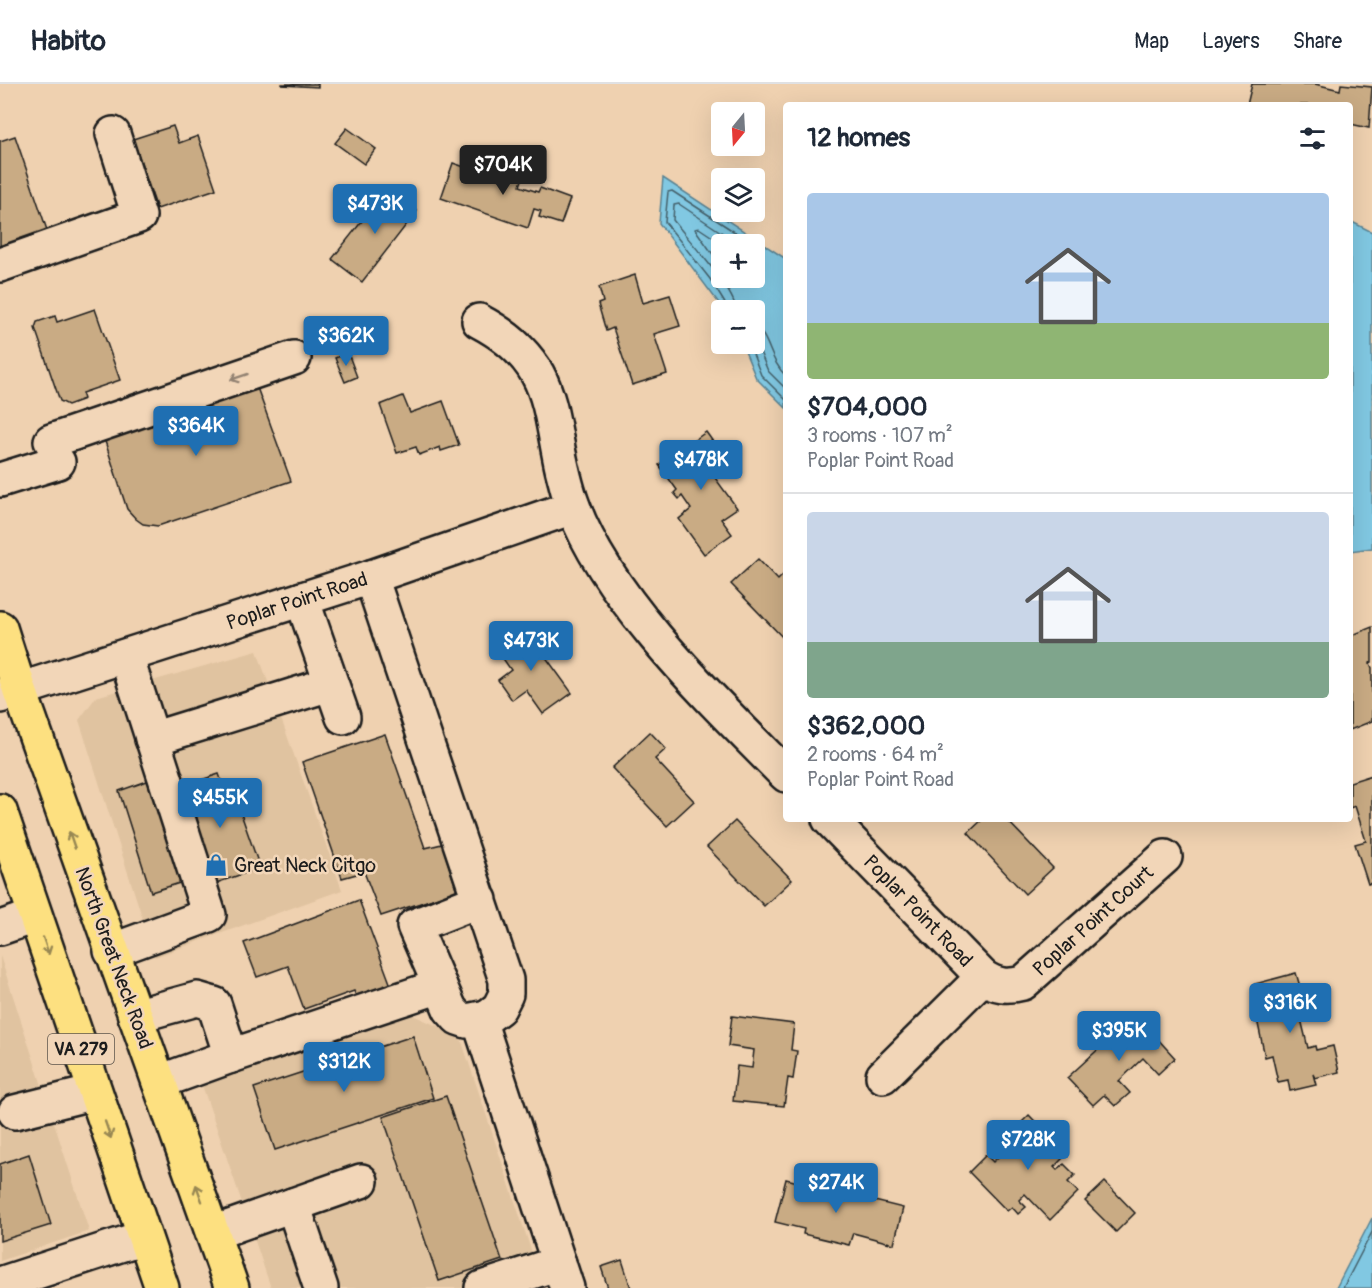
<!DOCTYPE html>
<meta charset="utf-8">
<style>
:root{--surface:#fff;--page:#f2f2f3;--text:#1f2937;--muted:#747a83;--line:#e0e1e3;--accent:#1f6fb2}
body{margin:0;font-family:Pangolin,sans-serif;background:var(--page);color:var(--text);height:100vh;display:flex;flex-direction:column;font-size:22px;white-space:nowrap}
*{box-sizing:border-box;margin:0}
p{font-size:20px;color:var(--muted)}
.icon{flex:none;width:33px;height:33px;fill:none;stroke:currentColor;stroke-width:2;stroke-linecap:round;stroke-linejoin:round}
.map{position:relative;flex:1;overflow:hidden}
.details{position:absolute;left:783px;top:18px;width:570px;height:720px;display:flex;flex-direction:column;background:var(--surface);border-radius:6px;box-shadow:0 6px 24px #0002}
.details>*{flex:none}
.needle{width:39px;rotate:198deg}
.buttons{position:absolute;left:711px;top:18px;display:grid;gap:12px}
.buttons a{display:grid;place-items:center;width:54px;height:54px;border-radius:6px;background:var(--surface);box-shadow:0 6px 24px #0002;font-size:30px}
.price{position:absolute;translate:-50% -51px;padding:0 14px;border-radius:6px;background:var(--accent);color:#fff;font-size:20px;line-height:39px;filter:drop-shadow(0 2px 3px #0008)}
.price::after{content:'';position:absolute;left:50%;top:36px;width:18px;height:14px;margin-left:-9px;background:inherit;clip-path:polygon(0 0,100% 0,50% 100%)}
.price.selected{background:#222;color:#fff}
ul{padding:0;list-style:none}
li{display:grid;align-content:center;gap:12px;height:318px;padding:0 24px}
li+li{border-top:2px solid var(--line)}
li span{display:grid;place-items:center;height:186px;border-radius:6px;color:#555}
li>.icon{margin-inline-start:auto}
span .icon{width:108px;height:108px;fill:#fffc;stroke-width:1}
li b{font-size:26px}
h2{display:flex;justify-content:space-between;align-items:center;height:72px;padding:0 24px;font-size:26px}
header{display:flex;align-items:center;gap:36px;box-sizing:border-box;height:84px;padding:0 30px;background:var(--surface);border-bottom:2px solid var(--line)}
header strong{font-size:28px}
nav{display:flex;gap:33px;margin-inline-start:auto;font-size:21px}
.map>svg:first-child{display:block}
</style>
<header>
<strong>Habito</strong>
<nav><a>Map</a><a>Layers</a><a>Share</a></nav>
</header>
<div class="map">
<svg width="1372" height="1204" viewBox="0 0 1372 1204">
<rect width="100%" height="100%" fill="#efd1b0"/>
<filter id="ink" filterUnits="userSpaceOnUse"><feTurbulence type="fractalNoise" baseFrequency=".0167" numOctaves="2"/><feDisplacementMap in="SourceGraphic" scale="12" xChannelSelector="R" yChannelSelector="G"/><feConvolveMatrix kernelMatrix="1 2 1 2 8 2 1 2 1" color-interpolation-filters="sRGB"/></filter>
<g filter="url(#ink)">
<!-- built -->
<g fill="#e0c3a0">
<path d="M257,567L342,806L155,873L79,636L96,613Z"/>
<path d="M0,872L89,1147L0,1177Z"/>
<path d="M406,928L460,952L536,1181L462,1204H271L201,998Z"/>
</g>
<!-- water -->
<g fill="#81c8e2" stroke="#598393" stroke-width="1.5" fill-rule="evenodd">
<path d="M663,94L786,175V324L756,294L742,260H754V226H724L659,139ZM754,160V194H722V160Z"/>
<path d="M1350,137L1372,148V464L1350,467Z"/>
<path d="M1372,1134V1204H1336Z"/>
</g>
<g fill="none" stroke-linecap="round" stroke-linejoin="round">
<!-- shore -->
<g stroke="#44616b" stroke-width="1.5">
<path d="M722,183L695,145L699,144L723,160"/>
<path d="M729,226L710,195L665,138L668,108L672,107L753,160"/>
<path d="M736,226C735,206 687,154 673,136L674,121L679,120L739,160"/>
<path d="M754,241C770,253 769,276 786,292"/>
<path d="M754,254L768,287L786,305"/>
<path d="M749,260L761,291L786,316"/>
<path d="M1343,1204L1372,1148"/>
</g>
</g>
<!-- building -->
<g fill="#c9ab84" stroke="#1c1c1c" stroke-width="1.5">
<path d="M318,0V3L282,1V0Z"/>
<path d="M1252,0H1315L1340,6L1341,0L1372,3L1369,44L1350,40V21H1247Z"/>
<path d="M173,42L179,59L198,52L216,105L157,125L133,55Z"/>
<path d="M347,44L376,65L364,80L335,59Z"/>
<path d="M15,52L49,152L0,168V57Z"/>
<path d="M508,78L526,84L520,102L538,108L540,104L570,115L561,140L539,133L541,127L534,125L528,144L441,114L453,79L502,96Z"/>
<path d="M388,104L417,127L362,198L332,175Z"/>
<path d="M635,191L643,219L670,211L680,242L654,250L667,290L632,301L613,244L606,247L598,220L603,218L599,203Z"/>
<path d="M95,225L120,296L82,309L84,315L68,321L60,317L35,244L37,238L55,232L57,238Z"/>
<path d="M348,269L357,293L345,298L335,274Z"/>
<path d="M255,298L291,397L158,442L143,440L136,435L127,425L102,348Z"/>
<path d="M403,312L410,329L443,317L459,361L441,367L440,363L419,371L416,363L397,369L380,321Z"/>
<path d="M706,348L726,376L710,387L737,424L721,435L732,450L704,470L679,435L691,425L682,412L679,415L674,409L677,406L659,381Z"/>
<path d="M758,475L778,496L786,488V557L731,500Z"/>
<path d="M524,543L572,609L543,630L526,606L512,616L498,596L511,586L495,563Z"/>
<path d="M1372,543V578L1370,579L1372,584V637L1350,646V552Z"/>
<path d="M650,648L666,665L655,675L694,717L667,742L612,684Z"/>
<path d="M385,650L425,764L442,760L457,807L381,832L364,788L342,794L302,678Z"/>
<path d="M219,690L226,709L233,707L260,784L213,800L180,703Z"/>
<path d="M1372,691V799L1368,800L1355,760L1366,757L1355,722L1350,724V698Z"/>
<path d="M150,696L183,798L151,808L119,707Z"/>
<path d="M983,735H1006L1053,784L1025,810L968,749Z"/>
<path d="M735,737L792,796L764,822L707,763Z"/>
<path d="M359,816L393,907L359,920L354,907L304,925L288,882L257,893L244,859Z"/>
<path d="M1296,889L1309,933L1301,935L1308,964L1315,962L1316,966L1333,962L1339,988L1315,994L1313,990L1316,1001L1290,1007L1288,996L1278,998L1272,971L1265,973L1257,935L1263,934L1261,924L1259,925L1255,900Z"/>
<path d="M1135,930L1175,974L1158,990L1143,974L1119,997L1130,1009L1115,1022L1104,1011L1093,1021L1067,994L1106,958L1103,955L1109,949L1111,952Z"/>
<path d="M732,932L794,940L791,966L797,967L793,995L788,994L784,1022L733,1017L737,982L752,984L754,966L728,962Z"/>
<path d="M413,952L433,1014L275,1066L254,1004Z"/>
<path d="M446,1012L502,1176L439,1197L383,1033Z"/>
<path d="M1029,1031L1067,1070L1054,1083L1057,1086L1064,1080L1075,1091L1068,1098L1078,1108L1050,1136L1025,1110L1019,1116L1026,1123L1018,1130L1012,1123L1007,1127L969,1088L986,1071L993,1078L1004,1067L999,1061Z"/>
<path d="M29,1070L51,1141L0,1157V1080Z"/>
<path d="M786,1095L903,1124L894,1160L853,1149L849,1161L803,1150L804,1145L775,1138Z"/>
<path d="M1105,1098L1135,1129L1116,1148L1085,1117Z"/>
<path d="M622,1176L631,1204H608L601,1183Z"/>
</g>
<g fill="none" stroke-linecap="round" stroke-linejoin="round">
<!-- minor casing -->
<g stroke="#1c1c1c" stroke-width="38">
<g id="minor">
<path d="M0,181L139,132L113,50"/>
<path d="M479,237C568,284 543,341 573,422C608,517 715,619 786,691"/>
<path d="M51,357L294,274"/>
<path d="M0,396L58,378"/>
<path d="M371,493L506,896V910L499,924L487,933L467,937L458,934L450,925L414,842L480,816"/>
<path d="M302,515L343,633"/>
<path d="M0,612L371,493L573,423"/>
<path d="M152,655L330,600"/>
<path d="M829,735L983,893C997,902 1007,903 1023,899L1165,773"/>
<path d="M0,844L35,832"/>
<path d="M111,867L209,831L126,572"/>
<path d="M135,932L197,915L214,920L231,972L159,998"/>
<path d="M479,936L567,1204"/>
<path d="M231,972L440,902"/>
<path d="M883,992L983,893"/>
<path d="M15,1028L95,1008"/>
<path d="M293,1121L321,1204"/>
<path d="M213,1149L361,1097"/>
<path d="M0,1200L144,1153"/>
<path d="M482,1204L559,1179"/>
</g>
</g>
<!-- major casing -->
<g stroke="#1c1c1c" stroke-width="38">
<g id="major">
<path d="M0,544L20,607L232,1204"/>
<path d="M0,727L162,1204"/>
</g>
</g>
<!-- minor -->
<use href="#minor" stroke="#f2d6b8" stroke-width="33"/>
<!-- major -->
<use href="#major" stroke="#fde080" stroke-width="33"/>
</g>
<!-- one-way arrows -->
<defs><path id="oneway-shaft" d="M-6 0H5M1.5-3L5.5 0L1.5 3" fill="none" stroke-width="1.6" stroke-linecap="round" stroke-linejoin="round" transform="scale(1.5)"/></defs>
<use stroke="#928272" href="#oneway-shaft" transform="translate(239 293) rotate(161)"/>
<g stroke="#988853">
<use href="#oneway-shaft" transform="translate(72 756) rotate(-109)"/>
<use href="#oneway-shaft" transform="translate(46 862) rotate(71)"/>
<use href="#oneway-shaft" transform="translate(108 1046) rotate(71)"/>
<use href="#oneway-shaft" transform="translate(199 1109) rotate(-110)"/>
</g>
</g>
<!-- icons -->
<defs>
<g id="shop-bare" transform="scale(1.8)"><path d="M-5-2.5h2.3a2.7 3.5 0 0 1 5.4 0H5L5.5 6h-11ZM-1.5-2.5h3a1.5 2.3 0 0 0-3 0Z" fill="#1f6fb2" stroke="#f2d6b8" stroke-width="2.5" paint-order="stroke"/></g>
</defs>
<g fill-rule="evenodd">
<use href="#shop-bare" x="216" y="781"/>
</g>
<g text-anchor="middle" dominant-baseline="central" stroke-width="5" stroke-linejoin="round" paint-order="stroke">
<!-- shield labels -->
<rect fill="#f2d6b8" stroke="#5c544b" stroke-width="1.5" x="48" y="950" width="66" height="30" rx="4.5"/>
<g font-size="18" font-weight="bold" fill="#1c1c1c">
<text x="81" y="965">VA 279</text>
</g>
<!-- street labels -->
<g font-size="20" fill="#1c1c1c" stroke="#f2d6b8">
<text transform="translate(297 517) rotate(-18)">Poplar Point Road</text>
<text transform="translate(918 827) rotate(46)">Poplar Point Road</text>
<text transform="translate(1093 837) rotate(-42)">Poplar Point Court</text>
<text transform="translate(114 874) rotate(70)">North Great Neck Road</text>
</g>
<!-- poi labels -->
<g font-size="20" fill="#1c1c1c" stroke="#f2d6b8" text-anchor="start">
<text x="234" y="781">Great Neck Citgo</text>
</g>
</g>
</svg>
<div class="buttons">
<a><svg class="needle" viewBox="-14 -14 28 28"><path d="M0-13l5 13h-10z" fill="#e53935"/><path d="M0 13l5-13h-10z" fill="#747a83"/></svg></a>
<a><svg class="icon" aria-label="layers" viewBox="0 0 24 24"><path d="M12 4l9 5-9 5-9-5zM3 14l9 5 9-5"/></svg></a>
<a>+</a>
<a>−</a>
</div>
<b class="price selected" style="left:503px;top:112px">$704K</b>
<b class="price" style="left:375px;top:151px">$473K</b>
<b class="price" style="left:346px;top:283px">$362K</b>
<b class="price" style="left:196px;top:373px">$364K</b>
<b class="price" style="left:701px;top:407px">$478K</b>
<b class="price" style="left:531px;top:588px">$473K</b>
<b class="price" style="left:220px;top:745px">$455K</b>
<b class="price" style="left:1290px;top:950px">$316K</b>
<b class="price" style="left:1119px;top:978px">$395K</b>
<b class="price" style="left:344px;top:1009px">$312K</b>
<b class="price" style="left:1028px;top:1087px">$728K</b>
<b class="price" style="left:836px;top:1130px">$274K</b>
<section class="details">
<h2>12 homes<svg class="icon" aria-label="filters" viewBox="0 0 24 24"><path d="M4 7h16M4 17h16"/><circle cx="9" cy="7" r="2"/><circle cx="15" cy="17" r="2"/></svg></h2>
<ul>
<li><span style="background:linear-gradient(#a9c7e8 70%,#8fb573 0)"><svg class="icon" aria-label="home" viewBox="0 0 24 24"><path d="M3 11l9-7 9 7M6 9v11h12V9"/></svg></span><div><b>$704,000</b><p>3 rooms · 107 m²</p><p>Poplar Point Road</p></div></li>
<li><span style="background:linear-gradient(#c9d6e8 70%,#7fa58c 0)"><svg class="icon" aria-label="home" viewBox="0 0 24 24"><path d="M3 11l9-7 9 7M6 9v11h12V9"/></svg></span><div><b>$362,000</b><p>2 rooms · 64 m²</p><p>Poplar Point Road</p></div></li>
</ul>
</section>
</div>
